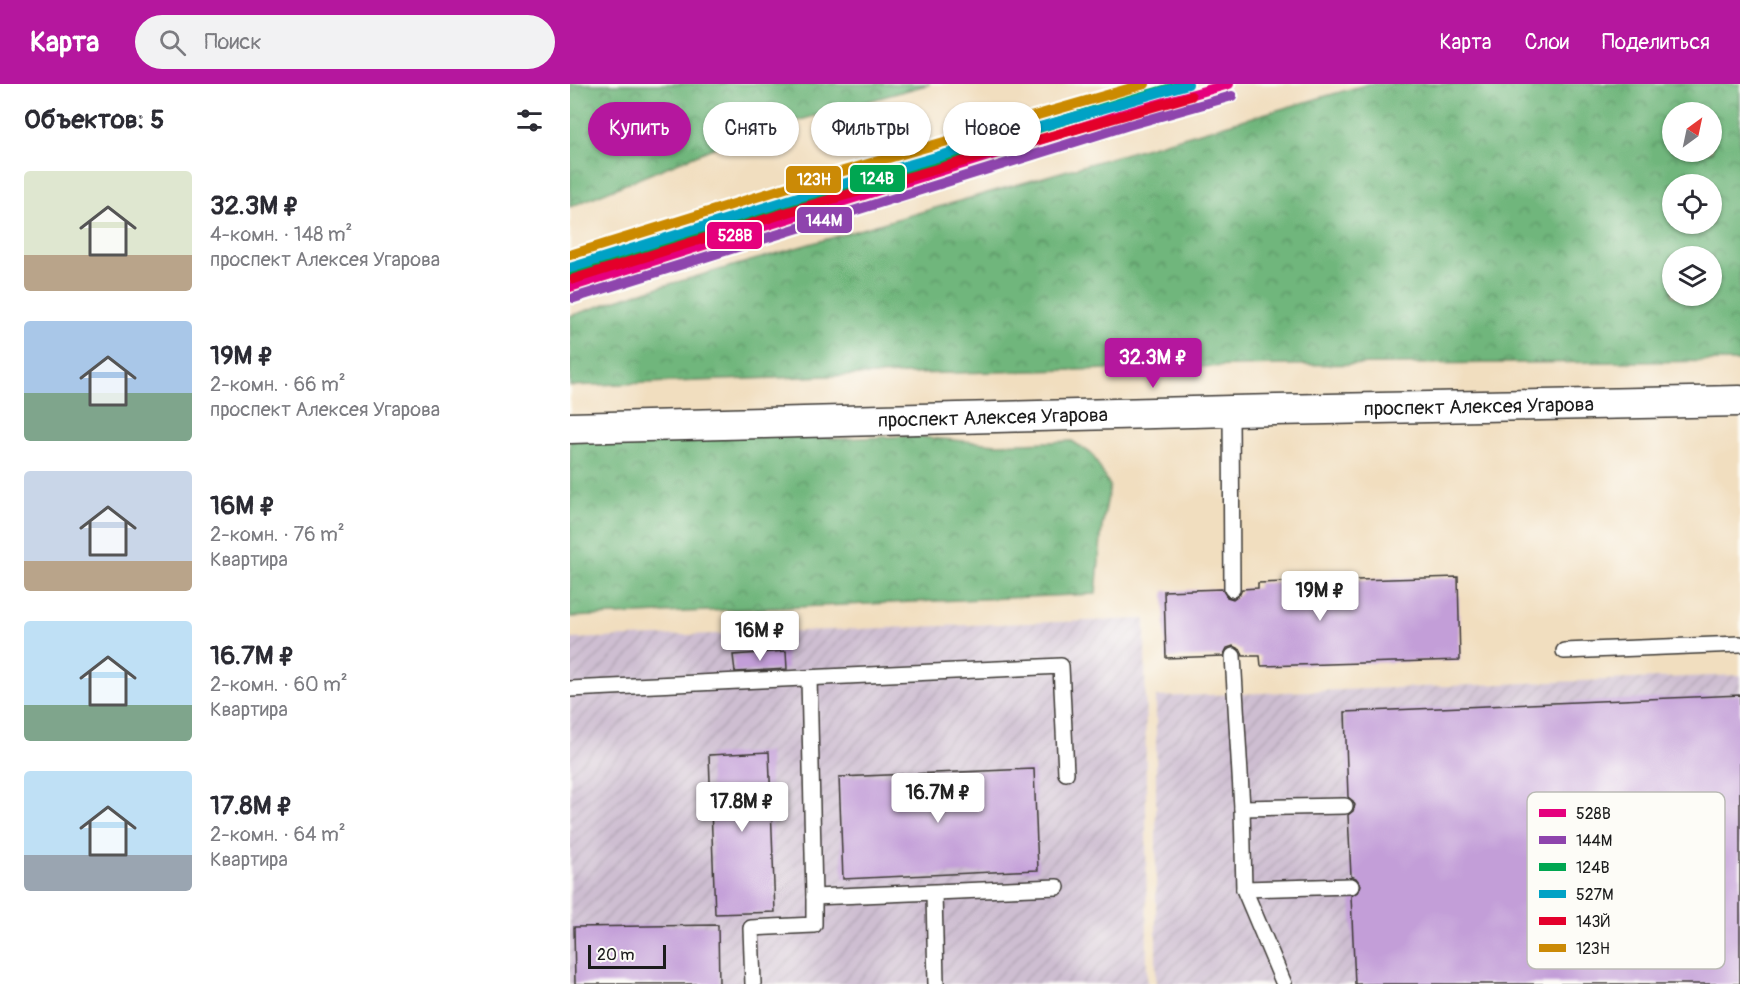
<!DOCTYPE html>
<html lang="ru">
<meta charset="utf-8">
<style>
:root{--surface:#fff;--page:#f2f2f3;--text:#2b2b33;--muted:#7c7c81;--accent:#b5179e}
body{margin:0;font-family:Pangolin,sans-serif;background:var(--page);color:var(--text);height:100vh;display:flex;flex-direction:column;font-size:22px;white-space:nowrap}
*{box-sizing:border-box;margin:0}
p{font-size:20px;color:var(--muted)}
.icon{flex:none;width:33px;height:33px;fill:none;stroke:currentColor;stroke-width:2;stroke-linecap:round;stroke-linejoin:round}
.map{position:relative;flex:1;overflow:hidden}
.details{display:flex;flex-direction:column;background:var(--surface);width:570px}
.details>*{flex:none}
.guide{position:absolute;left:18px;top:18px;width:570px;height:54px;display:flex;gap:12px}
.needle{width:39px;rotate:33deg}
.tools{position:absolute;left:1092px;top:18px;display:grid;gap:12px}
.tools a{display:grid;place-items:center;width:60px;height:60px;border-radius:50%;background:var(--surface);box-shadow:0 2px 4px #0004;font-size:30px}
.scale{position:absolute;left:18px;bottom:15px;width:78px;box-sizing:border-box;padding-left:6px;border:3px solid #1c1c1c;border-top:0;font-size:16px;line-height:21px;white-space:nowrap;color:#1c1c1c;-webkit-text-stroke:4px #fdfcf7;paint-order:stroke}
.price{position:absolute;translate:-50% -51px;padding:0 14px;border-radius:6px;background:#fff;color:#222;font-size:20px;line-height:39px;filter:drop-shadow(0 2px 3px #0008)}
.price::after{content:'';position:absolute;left:50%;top:36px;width:18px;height:14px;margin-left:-9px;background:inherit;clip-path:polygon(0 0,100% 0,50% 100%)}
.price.on{background:var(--accent);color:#fff}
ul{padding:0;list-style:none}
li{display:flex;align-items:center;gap:18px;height:150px;padding:0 24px}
li span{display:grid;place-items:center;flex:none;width:168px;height:120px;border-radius:6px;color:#555}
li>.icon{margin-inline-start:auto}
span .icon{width:72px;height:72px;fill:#fffc;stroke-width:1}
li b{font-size:26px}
h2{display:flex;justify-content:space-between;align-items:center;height:72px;padding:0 24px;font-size:26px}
.tag{padding:0 21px;border-radius:27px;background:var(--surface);box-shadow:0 2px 4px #0004;font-size:21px;line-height:54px}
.tag.on{background:var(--accent);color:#fff}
header{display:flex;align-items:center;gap:36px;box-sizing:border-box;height:84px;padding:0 30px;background:var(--accent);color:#fff}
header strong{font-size:28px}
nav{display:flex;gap:33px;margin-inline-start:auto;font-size:21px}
.search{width:420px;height:54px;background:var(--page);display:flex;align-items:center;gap:15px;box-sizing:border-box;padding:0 21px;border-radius:33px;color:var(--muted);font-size:22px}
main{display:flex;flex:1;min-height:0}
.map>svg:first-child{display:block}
</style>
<header>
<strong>Карта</strong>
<div class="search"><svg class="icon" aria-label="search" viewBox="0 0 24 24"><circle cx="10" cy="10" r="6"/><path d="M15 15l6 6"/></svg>Поиск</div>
<nav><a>Карта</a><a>Слои</a><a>Поделиться</a></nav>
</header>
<main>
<section class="details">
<h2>Объектов: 5<svg class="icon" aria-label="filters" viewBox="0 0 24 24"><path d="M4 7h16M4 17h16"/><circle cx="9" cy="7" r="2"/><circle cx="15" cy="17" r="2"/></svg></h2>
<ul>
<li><span style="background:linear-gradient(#dfe7d0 70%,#b9a48a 0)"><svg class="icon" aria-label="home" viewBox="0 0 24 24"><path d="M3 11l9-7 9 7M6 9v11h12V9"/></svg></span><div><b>32.3M ₽</b><p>4-комн. · 148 m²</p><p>проспект Алексея Угарова</p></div></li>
<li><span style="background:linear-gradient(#a9c7e8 60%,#7fa58c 0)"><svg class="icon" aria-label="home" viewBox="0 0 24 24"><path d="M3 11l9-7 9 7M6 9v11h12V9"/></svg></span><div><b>19M ₽</b><p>2-комн. · 66 m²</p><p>проспект Алексея Угарова</p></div></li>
<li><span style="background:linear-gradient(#c9d6e8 75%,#b9a48a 0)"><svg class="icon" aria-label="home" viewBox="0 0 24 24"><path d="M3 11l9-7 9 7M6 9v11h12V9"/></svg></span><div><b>16M ₽</b><p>2-комн. · 76 m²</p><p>Квартира</p></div></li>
<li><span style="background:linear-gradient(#bfe0f5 70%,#7fa58c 0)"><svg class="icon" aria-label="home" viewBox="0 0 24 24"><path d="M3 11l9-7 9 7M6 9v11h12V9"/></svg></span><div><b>16.7M ₽</b><p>2-комн. · 60 m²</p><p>Квартира</p></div></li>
<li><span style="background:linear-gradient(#bfe0f5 70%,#9aa5b1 0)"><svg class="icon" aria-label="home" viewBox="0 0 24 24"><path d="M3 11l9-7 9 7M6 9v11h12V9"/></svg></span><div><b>17.8M ₽</b><p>2-комн. · 64 m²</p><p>Квартира</p></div></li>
</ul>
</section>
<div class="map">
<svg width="1170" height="900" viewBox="0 0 1170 900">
<defs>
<pattern id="industrial-furrows" width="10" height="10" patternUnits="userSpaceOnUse" patternTransform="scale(1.5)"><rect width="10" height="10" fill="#cebed1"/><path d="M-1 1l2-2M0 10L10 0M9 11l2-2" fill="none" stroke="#b0a3b3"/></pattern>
<pattern id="forest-crowns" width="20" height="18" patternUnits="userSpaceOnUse" patternTransform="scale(1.5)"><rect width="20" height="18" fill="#70b67c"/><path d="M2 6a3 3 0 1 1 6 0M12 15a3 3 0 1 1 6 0" fill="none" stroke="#5b9365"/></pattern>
</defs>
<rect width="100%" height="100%" fill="#fdfcf7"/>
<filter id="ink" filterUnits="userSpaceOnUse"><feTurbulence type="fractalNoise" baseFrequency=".0167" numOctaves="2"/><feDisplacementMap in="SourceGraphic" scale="12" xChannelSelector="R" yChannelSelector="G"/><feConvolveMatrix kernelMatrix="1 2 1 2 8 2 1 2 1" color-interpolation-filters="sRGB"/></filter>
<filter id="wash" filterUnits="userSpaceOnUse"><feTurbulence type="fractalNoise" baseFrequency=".008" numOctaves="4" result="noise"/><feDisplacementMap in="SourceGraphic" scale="24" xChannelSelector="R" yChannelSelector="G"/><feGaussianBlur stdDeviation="1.35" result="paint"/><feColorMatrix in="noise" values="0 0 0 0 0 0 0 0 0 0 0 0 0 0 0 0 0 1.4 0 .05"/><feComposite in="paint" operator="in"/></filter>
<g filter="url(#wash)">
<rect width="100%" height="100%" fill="#f1debf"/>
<!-- industrial -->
<g fill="url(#industrial-furrows)">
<path d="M575,535L577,900H0V555Z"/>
<path d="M1170,591V900H586V613Z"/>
</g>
<!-- forest -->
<g fill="url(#forest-crowns)" stroke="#46694c" stroke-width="1.5" fill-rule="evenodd">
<path d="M0,0H360L172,52L0,123Z"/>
<path d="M798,0H1170V277L710,281L256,292L0,302V232L65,210ZM1142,28V68H1102V28ZM1142,100V140H1102V100ZM1142,172V212H1102V172Z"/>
<path d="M177,344L267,355L340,352L426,360L502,357L522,370L540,402L532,443L526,510L0,533V352Z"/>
</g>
<g id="blocks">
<!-- building -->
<g fill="#c39ed8">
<path d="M888,493L890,576L691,582L690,572H673L671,566L663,562L657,564L653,572L596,574L594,507L652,505L657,513L663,515L670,510L672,505L688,504V499Z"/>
<path d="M216,567L217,585L165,588L163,571Z"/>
<path d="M1170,611V900H785L781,812L789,807L791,801L786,794L781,792L778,731L783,727L785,721L783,717L778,713L775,628Z"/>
<path d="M199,668L205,828L145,830L139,671Z"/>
<path d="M464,685L468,786L273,795L269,693Z"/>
<path d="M148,841L149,900H5L4,843Z"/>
</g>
</g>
</g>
<g filter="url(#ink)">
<use href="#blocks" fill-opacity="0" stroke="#3c3934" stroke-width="1.5"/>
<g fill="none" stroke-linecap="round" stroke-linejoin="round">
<!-- lane casing -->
<g stroke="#3c3934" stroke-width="18">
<g id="lane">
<path d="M661,327L662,505"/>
<path d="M994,567L1170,560"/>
<path d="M663,572L672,724L674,805L714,900"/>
<path d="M239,594L244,813"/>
<path d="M0,605L491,582L496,689"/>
<path d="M672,724L775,722"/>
<path d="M674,805L781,802"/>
<path d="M364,809L366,900"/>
<path d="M183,900L181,844L244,841V813L487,803"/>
</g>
</g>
<!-- street casing -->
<g stroke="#3c3934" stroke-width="33">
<g id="street">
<path id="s1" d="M0,344L661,327L1170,317"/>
</g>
</g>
<!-- lane -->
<use href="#lane" stroke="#fff" stroke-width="15"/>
<!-- street -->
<use href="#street" stroke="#fff" stroke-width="30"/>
<!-- rail-1 casing -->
<g stroke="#fdfcf7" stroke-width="15">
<path id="rail-1" d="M0,203L556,29L659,0"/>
</g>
<!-- rail-2 casing -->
<g stroke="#fdfcf7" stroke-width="15">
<path id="rail-2" d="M4,214L559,41L662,12"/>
</g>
<!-- rail-3 casing -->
<g stroke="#fdfcf7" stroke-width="15">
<path id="rail-3" d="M0,190L552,18L615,0"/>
</g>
<!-- rail-4 casing -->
<g stroke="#fdfcf7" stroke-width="15">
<path id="rail-4" d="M0,184L228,113L618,0"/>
</g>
<!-- rail-5 casing -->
<g stroke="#fdfcf7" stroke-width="15">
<path id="rail-5" d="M4,195L231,124L621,12"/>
</g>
<!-- rail-6 casing -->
<g stroke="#fdfcf7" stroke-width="15">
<path id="rail-6" d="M0,171L225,101L575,0"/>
</g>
<!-- rail-1 -->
<use href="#rail-1" stroke="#e5007d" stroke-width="10"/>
<!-- rail-2 -->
<use href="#rail-2" stroke="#8e44ad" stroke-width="10"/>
<!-- rail-3 -->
<use href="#rail-3" stroke="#00a651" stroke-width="10"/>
<!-- rail-4 -->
<use href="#rail-4" stroke="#01a2c5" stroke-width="10"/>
<!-- rail-5 -->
<use href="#rail-5" stroke="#e4002b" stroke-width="10"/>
<!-- rail-6 -->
<use href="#rail-6" stroke="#cb8a06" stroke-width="10"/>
</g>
</g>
<g text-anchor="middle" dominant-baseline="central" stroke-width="4.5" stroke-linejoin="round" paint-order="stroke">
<!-- street labels -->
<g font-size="20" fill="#1c1c1c" stroke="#fdfcf7">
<text stroke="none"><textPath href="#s1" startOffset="909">проспект Алексея Угарова</textPath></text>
<text stroke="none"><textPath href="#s1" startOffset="423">проспект Алексея Угарова</textPath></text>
</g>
</g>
<!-- legend -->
<rect x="957" y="708" width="198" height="177" rx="9" fill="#fdfcf7" stroke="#bab9b5" stroke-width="1.5"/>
<rect x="969" y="725" width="27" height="8" fill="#e5007d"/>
<rect x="969" y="752" width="27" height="8" fill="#8e44ad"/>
<rect x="969" y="779" width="27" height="8" fill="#00a651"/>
<rect x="969" y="806" width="27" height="8" fill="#01a2c5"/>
<rect x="969" y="833" width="27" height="8" fill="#e4002b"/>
<rect x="969" y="860" width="27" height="8" fill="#cb8a06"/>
<g font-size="16" fill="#1c1c1c">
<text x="1006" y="735">528В</text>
<text x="1006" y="762">144М</text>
<text x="1006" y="789">124В</text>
<text x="1006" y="816">527М</text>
<text x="1006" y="843">143Й</text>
<text x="1006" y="870">123Н</text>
</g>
<g stroke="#fdfcf7" stroke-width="2">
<rect x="279" y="80" width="57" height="29" rx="6" fill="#00a651"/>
<rect x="215" y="81" width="57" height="29" rx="6" fill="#cb8a06"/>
<rect x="226" y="122" width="57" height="28" rx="6" fill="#8e44ad"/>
<rect x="136" y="137" width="57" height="29" rx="6" fill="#e5007d"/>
</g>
<g font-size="16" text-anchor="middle" font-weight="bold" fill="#fff">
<text x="307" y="100">124В</text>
<text x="244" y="101">123Н</text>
<text x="254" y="142">144М</text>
<text x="165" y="157">528В</text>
</g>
</svg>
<div class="tools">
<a><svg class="needle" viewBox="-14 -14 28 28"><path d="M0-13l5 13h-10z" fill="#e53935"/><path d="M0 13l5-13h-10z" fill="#7c7c81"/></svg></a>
<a><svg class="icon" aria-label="locate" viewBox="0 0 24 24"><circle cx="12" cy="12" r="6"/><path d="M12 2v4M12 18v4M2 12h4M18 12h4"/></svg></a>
<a><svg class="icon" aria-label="layers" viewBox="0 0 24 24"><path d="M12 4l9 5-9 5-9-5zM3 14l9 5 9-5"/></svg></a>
</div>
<div class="scale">20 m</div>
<b class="price on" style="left:583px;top:305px">32.3M ₽</b>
<b class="price" style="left:750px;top:538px">19M ₽</b>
<b class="price" style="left:190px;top:578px">16M ₽</b>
<b class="price" style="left:368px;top:740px">16.7M ₽</b>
<b class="price" style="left:172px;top:749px">17.8M ₽</b>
<div class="guide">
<a class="tag on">Купить</a>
<a class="tag">Снять</a>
<a class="tag">Фильтры</a>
<a class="tag">Новое</a>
</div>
</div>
</main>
